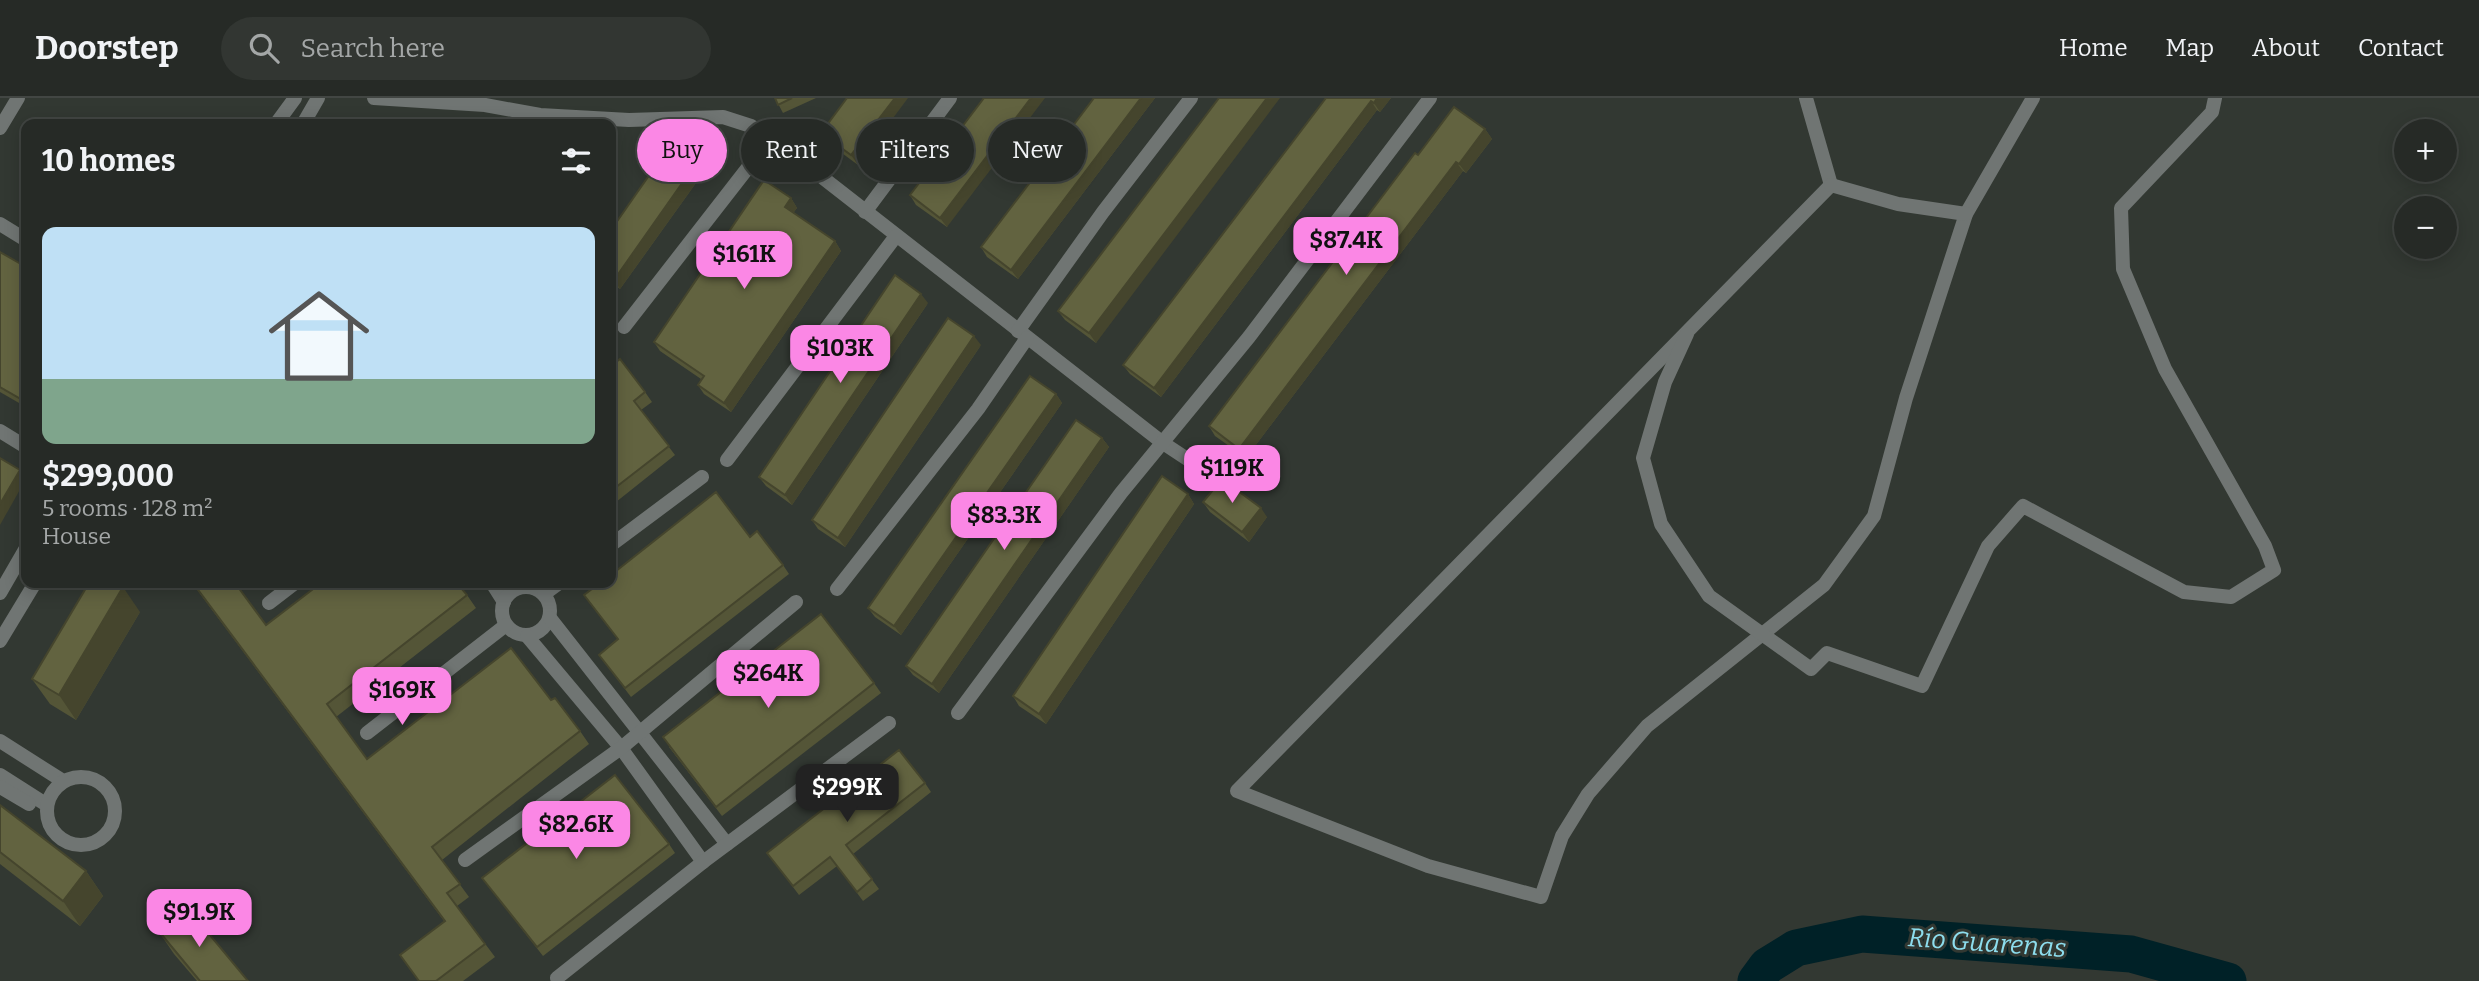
<!DOCTYPE html>
<meta charset="utf-8">
<style>
:root{--surface:#262a26;--page:#323632;--text:#f1f3f6;--muted:#a4a7a7;--line:#424643;--accent:#fb87e5}
body{margin:0;font-family:Bitter,serif;background:var(--page);color:var(--text);height:100vh;display:flex;flex-direction:column;font-size:26px;white-space:nowrap}
*{box-sizing:border-box;margin:0}
p{font-size:23px;color:var(--muted)}
.icon{flex:none;width:38px;height:38px;fill:none;stroke:currentColor;stroke-width:2;stroke-linecap:round;stroke-linejoin:round}
.map{position:relative;flex:1;overflow:hidden}
.side{position:absolute;left:21px;top:21px;width:595px;height:469px;display:flex;flex-direction:column;background:var(--surface);border-radius:14px;box-shadow:0 4px 18px #0003,0 0 0 2px var(--line)}
.side>*{flex:none}
.top-card{position:absolute;left:637px;top:21px;width:665px;height:63px;display:flex;gap:14px}
.buttons{position:absolute;left:2394px;top:21px;display:grid;gap:14px}
.buttons a{display:grid;place-items:center;width:63px;height:63px;border-radius:50%;background:var(--surface);box-shadow:0 4px 18px #0003,0 0 0 2px var(--line);font-size:35px}
.price{position:absolute;translate:-50% -60px;padding:0 16px;border-radius:14px;background:var(--accent);color:#111;font-size:23px;line-height:46px;filter:drop-shadow(0 2px 4px #0008)}
.price::after{content:'';position:absolute;left:50%;top:42px;width:21px;height:16px;margin-left:-10px;background:inherit;clip-path:polygon(0 0,100% 0,50% 100%)}
.price.on{background:#222;color:#fff}
ul{padding:0;list-style:none}
li{display:grid;align-content:center;gap:14px;height:371px;padding:0 21px}
li+li{border-top:2px solid var(--line)}
li span{display:grid;place-items:center;height:217px;border-radius:14px;color:#555}
li>.icon{margin-inline-start:auto}
span .icon{width:126px;height:126px;fill:#fffc;stroke-width:1}
li b{font-size:30px}
h2{display:flex;justify-content:space-between;align-items:center;height:84px;padding:0 21px;font-size:30px}
.pill{padding:0 24px;border-radius:32px;background:var(--surface);box-shadow:0 4px 18px #0003,0 0 0 2px var(--line);font-size:24px;line-height:63px}
.pill.on{background:var(--accent);color:#111}
header{display:flex;align-items:center;gap:42px;box-sizing:border-box;height:98px;padding:0 35px;background:var(--surface);border-bottom:2px solid var(--line)}
header strong{font-size:33px}
nav{display:flex;gap:38px;margin-inline-start:auto;font-size:24px}
.search{width:490px;height:63px;background:var(--page);display:flex;align-items:center;gap:18px;box-sizing:border-box;padding:0 24px;border-radius:38px;color:var(--muted);font-size:26px}
.map>svg:first-child{display:block}
</style>
<header>
<strong>Doorstep</strong>
<div class="search"><svg class="icon" aria-label="search" viewBox="0 0 24 24"><circle cx="10" cy="10" r="6"/><path d="M15 15l6 6"/></svg>Search here</div>
<nav><a>Home</a><a>Map</a><a>About</a><a>Contact</a></nav>
</header>
<div class="map">
<svg width="2479" height="883" viewBox="0 0 2479 883">
<rect width="100%" height="100%" fill="#323832"/>
<g fill="none" stroke-linecap="round" stroke-linejoin="round">
<!-- river -->
<path stroke="#002127" stroke-width="37" d="M1756,883L1767,868L1796,850L1862,836L2131,856L2228,883"/>
<!-- street -->
<g stroke="#707573" stroke-width="14">
<path d="M374,0L485,7L540,17L629,22L723,19L751,28L777,44L1163,345L1222,384"/>
<path d="M1806,0L1831,87"/>
<path d="M276,26L295,0"/>
<path d="M303,26L318,0"/>
<path d="M0,30L18,0"/>
<path d="M1831,87L1237,693L1428,768L1541,799L1562,738L1588,696L1647,628L1824,487L1874,418L1906,300L1966,116L2033,0"/>
<path d="M1831,87L1898,106L1966,116"/>
<path d="M865,114L950,0"/>
<path d="M0,126L26,142"/>
<path d="M624,229L771,40"/>
<path d="M1018,233L1103,114L1191,0"/>
<path d="M1687,236L1665,284L1643,360L1661,426L1709,498L1811,571L1827,555L1922,588L1988,448L2023,408L2184,494L2231,499L2274,472L2265,448L2165,271L2123,171L2121,110L2212,14L2215,0"/>
<path d="M0,333L26,349"/>
<path d="M727,362L896,138"/>
<path d="M611,447L702,379"/>
<path d="M492,485L504,504"/>
<circle cx="526" cy="513" r="24"/>
<path d="M837,491L978,311L1027,240"/>
<path d="M0,495L26,450"/>
<path d="M544,496L559,485"/>
<path d="M269,505L295,485"/>
<path d="M550,520L727,746"/>
<path d="M527,538L621,650L703,764"/>
<path d="M0,543L35,485"/>
<path d="M958,615L1121,395L1249,239L1430,0"/>
<path d="M367,635L506,527"/>
<path d="M0,643L63,683"/>
<path d="M0,677L47,707"/>
<circle cx="81" cy="713" r="34"/>
<path d="M0,689L29,706"/>
<path d="M465,762L621,650L796,504"/>
<path d="M557,880L703,764L889,625"/>
</g>
</g>
<!-- wall -->
<g fill="#545537">
<path d="M775,0H816L783,15Z"/>
<path d="M847,0L858,67L827,44L821,35Z"/>
<path d="M984,0L947,129L916,107L910,97Z"/>
<path d="M1094,0H1155L1018,181L987,159L981,149Z"/>
<path d="M1219,0L1096,245L1065,222L1058,213Z"/>
<path d="M1326,0H1391L1380,14L1377,12L1161,299L1130,276L1123,267Z"/>
<path d="M1485,31L1492,41L1466,75L1463,73L1246,360L1215,338L1209,328L1418,57Z"/>
<path d="M711,64L620,191L611,184V132Z"/>
<path d="M791,100L797,110L793,115L835,143L841,153L731,314L704,296L698,287L701,281L660,253L654,244Z"/>
<path d="M0,154L26,169V309L0,294Z"/>
<path d="M928,205L792,407L766,388L759,379Z"/>
<path d="M981,247L845,449L818,431L812,422Z"/>
<path d="M611,268L645,294L652,304L641,312L675,357L611,408Z"/>
<path d="M1056,296L1062,305L901,537L875,519L868,510Z"/>
<path d="M1102,340L1109,349L939,595L913,577L906,568Z"/>
<path d="M1188,396L1194,406L1046,626L1019,608L1013,598Z"/>
<path d="M1203,404L1267,419L1249,444L1210,414Z"/>
<path d="M750,439L783,467L789,476L631,599L599,557Z"/>
<path d="M192,485H245L238,490L266,527L467,497L476,510L336,619L367,661L551,602L580,633L589,646L442,762L469,799L457,808L495,859L463,883H418L444,823Z"/>
<path d="M140,514L76,622L50,606L32,581Z"/>
<path d="M874,585L881,595L722,718L669,649Z"/>
<path d="M925,685L931,694L853,756L879,791L863,803L837,768L799,797L774,764Z"/>
<path d="M0,707L86,773L103,798L80,828L0,766Z"/>
<path d="M669,746L675,755L543,858L482,780Z"/>
<path d="M157,831L248,883H197L174,856Z"/>
</g>
<!-- shaded-wall -->
<g fill="#45452d">
<path d="M895,0H908L858,67L851,57Z"/>
<path d="M1031,0H1045L947,129L940,120Z"/>
<path d="M1141,0H1155L1018,181L1011,172Z"/>
<path d="M1267,0H1280L1096,245L1089,235Z"/>
<path d="M1377,0H1391L1380,14L1374,5Z"/>
<path d="M1371,3L1377,12L1161,299L1154,290Z"/>
<path d="M1485,31L1492,41L1466,75L1459,66Z"/>
<path d="M704,54L711,64L620,191L614,182Z"/>
<path d="M1456,64L1463,73L1246,360L1239,351Z"/>
<path d="M791,100L797,110L791,118L785,109Z"/>
<path d="M835,143L841,153L731,314L724,305Z"/>
<path d="M921,196L928,205L792,407L785,397Z"/>
<path d="M974,238L981,247L845,449L838,440Z"/>
<path d="M1056,296L1062,305L901,537L894,528Z"/>
<path d="M1102,340L1109,349L939,595L932,586Z"/>
<path d="M20,372L26,381L0,427V406Z"/>
<path d="M1188,396L1194,406L1046,626L1039,616Z"/>
<path d="M1261,410L1267,419L1249,444L1242,434Z"/>
<path d="M123,489L140,514L76,622L59,597Z"/>
<path d="M86,773L103,798L80,828L63,803Z"/>
</g>
<!-- building -->
<g fill="#626340" stroke="#45452d" stroke-width="2">
<path d="M775,0H792L778,7Z"/>
<path d="M847,0H895L851,57L821,35Z"/>
<path d="M984,0H1031L940,120L910,97Z"/>
<path d="M1094,0H1141L1011,172L981,149Z"/>
<path d="M1219,0H1267L1089,235L1058,213Z"/>
<path d="M1326,0H1377L1374,5L1371,3L1154,290L1123,267Z"/>
<path d="M1454,9L1485,31L1459,66L1456,64L1239,351L1209,328L1415,55L1418,57Z"/>
<path d="M678,36L704,54L614,182L611,179V132Z"/>
<path d="M764,82L791,100L785,109L835,143L724,305L698,287L704,278L654,244Z"/>
<path d="M0,154L26,169V304L0,289Z"/>
<path d="M895,177L921,196L785,397L759,379Z"/>
<path d="M948,220L974,238L838,440L812,422Z"/>
<path d="M620,261L645,294L634,303L669,348L611,393V268Z"/>
<path d="M1030,278L1056,296L894,528L868,510Z"/>
<path d="M1076,322L1102,340L932,586L906,568Z"/>
<path d="M0,360L20,372L0,406Z"/>
<path d="M1162,378L1188,396L1039,616L1013,598Z"/>
<path d="M1222,381L1261,410L1242,434L1203,404Z"/>
<path d="M716,394L750,439L757,433L783,467L625,590L599,557L618,541L584,497L600,485H611V477Z"/>
<path d="M89,485H115L123,489L59,597L32,581Z"/>
<path d="M193,485H235L266,527L321,485H457L467,497L327,606L367,661L511,550L551,602L555,600L580,633L432,749L460,786L447,795L485,846L436,883H419L400,857L445,823Z"/>
<path d="M821,516L874,585L716,709L663,639Z"/>
<path d="M899,652L925,685L846,747L872,781L857,794L830,759L793,788L767,755Z"/>
<path d="M615,677L669,746L537,849L482,780Z"/>
<path d="M0,707L86,773L63,803L0,754Z"/>
<path d="M185,807L248,883H200L157,831Z"/>
</g>
<g text-anchor="middle" dominant-baseline="central" stroke-width="6" stroke-linejoin="round" paint-order="stroke">
<!-- water labels -->
<g font-size="26" font-style="italic" fill="#8ddded" stroke="#323832">
<text transform="translate(1987 845) rotate(4)">Río Guarenas</text>
</g>
</g>
</svg>
<div class="buttons">
<a>+</a>
<a>−</a>
</div>
<b class="price" style="left:1346px;top:179px">$87.4K</b>
<b class="price" style="left:744px;top:193px">$161K</b>
<b class="price" style="left:840px;top:287px">$103K</b>
<b class="price" style="left:1232px;top:407px">$119K</b>
<b class="price" style="left:1004px;top:454px">$83.3K</b>
<b class="price" style="left:768px;top:612px">$264K</b>
<b class="price" style="left:402px;top:629px">$169K</b>
<b class="price on" style="left:847px;top:726px">$299K</b>
<b class="price" style="left:576px;top:763px">$82.6K</b>
<b class="price" style="left:199px;top:851px">$91.9K</b>
<div class="top-card">
<a class="pill on">Buy</a>
<a class="pill">Rent</a>
<a class="pill">Filters</a>
<a class="pill">New</a>
</div>
<section class="side">
<h2>10 homes<svg class="icon" aria-label="filters" viewBox="0 0 24 24"><path d="M4 7h16M4 17h16"/><circle cx="9" cy="7" r="2"/><circle cx="15" cy="17" r="2"/></svg></h2>
<ul>
<li><span style="background:linear-gradient(#bfe0f5 70%,#7fa58c 0)"><svg class="icon" aria-label="home" viewBox="0 0 24 24"><path d="M3 11l9-7 9 7M6 9v11h12V9"/></svg></span><div><b>$299,000</b><p>5 rooms · 128 m²</p><p>House</p></div></li>
</ul>
</section>
</div>
